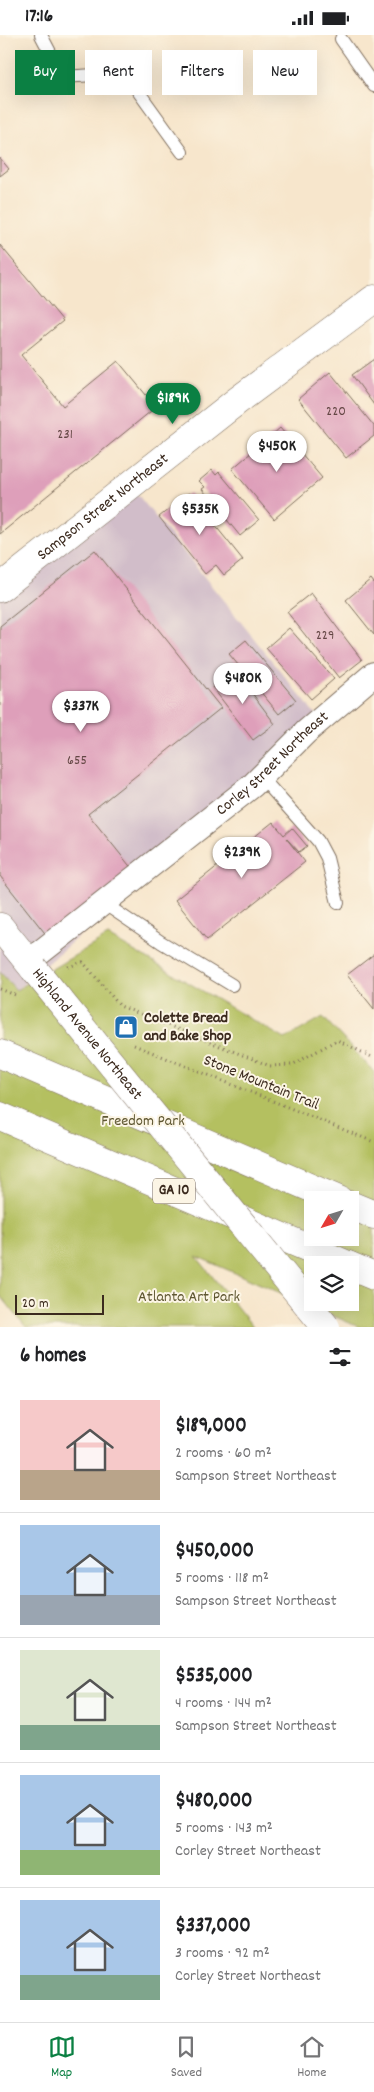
<!DOCTYPE html>
<meta charset="utf-8">
<style>
:root{--surface:#fff;--page:#f6f6f6;--text:#202124;--muted:#757577;--line:#e0e0e0;--accent:#0b8043}
body{margin:0;font-family:Dekko,sans-serif;background:var(--page);color:var(--text);height:100vh;display:flex;flex-direction:column;font-size:19px;white-space:nowrap}
*{box-sizing:border-box;margin:0}
p{font-size:16px;color:var(--muted)}
.icon{flex:none;width:28px;height:28px;fill:none;stroke:currentColor;stroke-width:2;stroke-linecap:round;stroke-linejoin:round}
.map{position:relative;height:1292px;overflow:hidden}
.side{display:flex;flex-direction:column;background:var(--surface);flex:1}
.side>*{flex:none}
.banner{position:absolute;left:15px;top:15px;width:345px;height:45px;display:flex;gap:10px}
.needle{width:32px;rotate:231deg}
.fabs{position:absolute;left:304px;top:1156px;display:grid;gap:10px}
.fabs a{display:grid;place-items:center;width:55px;height:55px;border-radius:0px;background:var(--surface);box-shadow:0 5px 20px #0002;font-size:25px}
.scale{position:absolute;left:15px;bottom:12px;width:89px;box-sizing:border-box;padding-left:5px;border:2px solid #3b2a1e;border-top:0;font-size:14px;line-height:18px;white-space:nowrap;color:#3b2a1e;-webkit-text-stroke:4px #fcf5e5;paint-order:stroke}
.price{position:absolute;translate:-50% -42px;padding:0 11px;border-radius:18px;background:#fff;color:#222;font-size:16px;line-height:32px;filter:drop-shadow(0 1px 2px #0008)}
.price::after{content:'';position:absolute;left:50%;top:30px;width:15px;height:11px;margin-left:-8px;background:inherit;clip-path:polygon(0 0,100% 0,50% 100%)}
.price.selected{background:var(--accent);color:#fff}
ul{padding:0;list-style:none}
li{display:flex;align-items:center;gap:15px;height:125px;padding:0 20px}
li+li{border-top:1px solid var(--line)}
li span{display:grid;place-items:center;flex:none;width:140px;height:100px;border-radius:0px;color:#555}
li>.icon{margin-inline-start:auto}
span .icon{width:60px;height:60px;fill:#fffc;stroke-width:1}
li b{font-size:21px}
h2{display:flex;justify-content:space-between;align-items:center;height:60px;padding:0 20px;font-size:21px}
.pill{padding:0 18px;border-radius:0px;background:var(--surface);box-shadow:0 5px 20px #0002;font-size:18px;line-height:45px}
.pill.selected{background:var(--accent);color:#fff}
.status{display:flex;justify-content:space-between;align-items:center;height:35px;padding:0 25px;background:var(--surface);direction:ltr}
.status svg{height:14px;fill:currentColor}
.dock{display:flex;justify-content:space-around;align-items:center;height:70px;border-top:1px solid var(--line);background:var(--surface);font-size:14px;color:var(--muted)}
.dock a{display:grid;justify-items:center;gap:2px}
.dock .selected{color:var(--accent)}
.map>svg:first-child{display:block}
</style>
<div class="status"><b>17:16</b><svg viewBox="0 0 49 12"><path d="M0 12V9h3v3zM5 12V6h3v6zM10 12V3h3v9zM15 12V0h3v12zM26 1h20v11H26zM47 4h2v5h-2z"/></svg></div>
<div class="map">
<svg width="374" height="1292" viewBox="0 0 374 1292">
<rect width="100%" height="100%" fill="#fcf5e5"/>
<filter id="ink" filterUnits="userSpaceOnUse"><feTurbulence type="fractalNoise" baseFrequency=".02" numOctaves="2"/><feDisplacementMap in="SourceGraphic" scale="10" xChannelSelector="R" yChannelSelector="G"/><feConvolveMatrix kernelMatrix="1 2 1 2 8 2 1 2 1" color-interpolation-filters="sRGB"/></filter>
<filter id="wash" filterUnits="userSpaceOnUse"><feTurbulence type="fractalNoise" baseFrequency=".0096" numOctaves="4" result="noise"/><feDisplacementMap in="SourceGraphic" scale="20" xChannelSelector="R" yChannelSelector="G"/><feGaussianBlur stdDeviation="1.12" result="paint"/><feColorMatrix in="noise" values="0 0 0 0 0 0 0 0 0 0 0 0 0 0 0 0 0 1.4 0 .05"/><feComposite in="paint" operator="in"/></filter>
<g filter="url(#wash)">
<rect width="100%" height="100%" fill="#f7e6cc"/>
<!-- industrial -->
<path fill="#d1bdc9" d="M129,449L324,690L16,955L0,937V559Z"/>
<!-- green -->
<path fill="#b4c061" stroke="#787540" fill-rule="evenodd" d="M108,901L285,1004L323,982L374,1037V1292H359L196,1221L253,1292H26L0,1260V937L16,955ZM312,1165H350V1202H312ZM312,1230H350V1268H312Z"/>
<g id="blocks">
<!-- building -->
<g fill="#de9fba">
<path d="M0,123L9,134L0,141Z"/>
<path d="M0,210L63,286L21,320L63,371L118,326L156,372L0,499Z"/>
<path d="M374,324V370L352,340Z"/>
<path d="M330,337L374,391V401L346,423L298,364Z"/>
<path d="M280,393L322,443L274,484L232,434Z"/>
<path d="M212,435L216,440L219,437L259,485L240,501L202,454L205,452L199,446Z"/>
<path d="M189,458L243,525L224,540L216,530L205,539L159,482Z"/>
<path d="M95,515L221,673L88,779L133,835L48,902L0,841V591Z"/>
<path d="M371,544L374,548V600L346,565Z"/>
<path d="M311,558L362,625L339,643L287,577Z"/>
<path d="M289,593L334,644L311,664L266,613Z"/>
<path d="M246,605L296,665L279,679L229,619Z"/>
<path d="M234,634L275,689L253,705L212,652Z"/>
<path d="M273,787L284,800L292,793L307,811L299,817L286,803L305,827L207,905L175,865Z"/>
<path d="M374,919V974L347,940Z"/>
</g>
</g>
</g>
<g filter="url(#ink)">
<use href="#blocks" fill-opacity="0" stroke="#7d6c5b" stroke-width="1"/>
<g fill="none" stroke-linecap="round" stroke-linejoin="round">
<!-- service casing -->
<g stroke="#7d6c5b" stroke-width="14">
<g id="service">
<path d="M41,0L63,42L125,38L182,117"/>
<path d="M341,4L374,51"/>
<path d="M261,742L318,806L327,823L338,868"/>
<path d="M102,867L161,907L232,950"/>
</g>
</g>
<!-- minor casing -->
<g stroke="#7d6c5b" stroke-width="26">
<g id="minor">
<path id="s1" d="M28,927L253,750L306,697L374,639"/>
</g>
</g>
<!-- tertiary casing -->
<g stroke="#7d6c5b" stroke-width="29">
<g id="tertiary">
<path id="s2" d="M0,553L237,366L374,264"/>
</g>
</g>
<!-- secondary casing -->
<g stroke="#7d6c5b" stroke-width="29">
<path id="secondary" d="M0,892L34,934"/>
</g>
<!-- trunk casing -->
<g stroke="#7d6c5b" stroke-width="29">
<g id="trunk">
<path d="M0,1019L339,1165"/>
<path d="M0,1081L348,1230"/>
<path d="M350,1170L374,1180"/>
<path d="M350,1231L374,1241"/>
</g>
</g>
<!-- path -->
<g stroke="#7d6c5b" stroke-width="3" stroke-dasharray="1 4" stroke-linecap="butt">
<path d="M68,932L83,927L120,971L270,1031L292,1030L337,1005L374,1023"/>
<path d="M0,954L18,961"/>
<path d="M134,1010L374,1107"/>
</g>
<!-- service -->
<use href="#service" stroke="#fff" stroke-width="12"/>
<!-- minor -->
<use href="#minor" stroke="#fff" stroke-width="24"/>
<!-- tertiary -->
<use href="#tertiary" stroke="#fff" stroke-width="28"/>
<!-- secondary -->
<use href="#secondary" stroke="#fff" stroke-width="28"/>
<!-- trunk -->
<use href="#trunk" stroke="#fff" stroke-width="28"/>
<!-- secondary-bridge casing -->
<g stroke="#7d6c5b" stroke-width="29" stroke-linecap="butt">
<g id="secondary-bridge">
<path id="s3" d="M34,934L326,1292"/>
</g>
</g>
<!-- secondary-bridge -->
<use href="#secondary-bridge" stroke="#fff" stroke-width="28"/>
</g>
</g>
<!-- icons -->
<defs>
<g id="shop-square" transform="scale(1.25)"><rect x="-9" y="-9" width="18" height="18" rx="4" fill="#1f6fb2" stroke="#fcf5e5"/><path d="M-5-2.5h2.3a2.7 3.5 0 0 1 5.4 0H5L5.5 6h-11ZM-1.5-2.5h3a1.5 2.3 0 0 0-3 0Z" fill="#fff"/></g>
</defs>
<g fill-rule="evenodd">
<use href="#shop-square" x="126" y="992"/>
</g>
<g text-anchor="middle" dominant-baseline="central" stroke-width="4" stroke-linejoin="round" paint-order="stroke">
<!-- number labels -->
<g font-size="14" fill="#644745">
<text x="336" y="377">220</text>
<text x="65" y="400">231</text>
<text x="325" y="601">229</text>
<text x="77" y="726">655</text>
</g>
<!-- shield labels -->
<rect fill="#fcf5e5" stroke="#75675a" stroke-width="1" x="153" y="1143.5" width="42" height="25" rx="4"/>
<g font-size="15" font-weight="bold" fill="#3b2a1e">
<text x="174" y="1156">GA 10</text>
</g>
<!-- street labels -->
<g font-size="16" fill="#3b2a1e" stroke="#fcf5e5">
<text stroke="none"><textPath href="#s2" startOffset="131">Sampson Street Northeast</textPath></text>
<text stroke="none"><textPath href="#s1" startOffset="315">Corley Street Northeast</textPath></text>
<text stroke="none"><textPath href="#s3" startOffset="84">Highland Avenue Northeast</textPath></text>
<text transform="translate(261 1048) rotate(22)">Stone Mountain Trail</text>
</g>
<!-- poi labels -->
<g font-size="16" font-weight="bold" fill="#3b2a1e" stroke="#fcf5e5" text-anchor="start">
<text x="144" y="983">Colette Bread<tspan x="144" dy="18">and Bake Shop</tspan></text>
</g>
<!-- park labels -->
<g font-size="16" fill="#5f5732" stroke="#fcf5e5">
<text x="143" y="1086">Freedom Park</text>
<text x="189" y="1262">Atlanta Art Park</text>
</g>
</g>
</svg>
<div class="fabs">
<a><svg class="needle" viewBox="-14 -14 28 28"><path d="M0-13l5 13h-10z" fill="#e53935"/><path d="M0 13l5-13h-10z" fill="#757577"/></svg></a>
<a><svg class="icon" aria-label="layers" viewBox="0 0 24 24"><path d="M12 4l9 5-9 5-9-5zM3 14l9 5 9-5"/></svg></a>
</div>
<div class="scale">20 m</div>
<b class="price selected" style="left:173px;top:390px">$189K</b>
<b class="price" style="left:277px;top:438px">$450K</b>
<b class="price" style="left:200px;top:501px">$535K</b>
<b class="price" style="left:243px;top:670px">$480K</b>
<b class="price" style="left:81px;top:698px">$337K</b>
<b class="price" style="left:242px;top:844px">$239K</b>
<div class="banner">
<a class="pill selected">Buy</a>
<a class="pill">Rent</a>
<a class="pill">Filters</a>
<a class="pill">New</a>
</div>
</div>
<section class="side">
<h2>6 homes<svg class="icon" aria-label="filters" viewBox="0 0 24 24"><path d="M4 7h16M4 17h16"/><circle cx="9" cy="7" r="2"/><circle cx="15" cy="17" r="2"/></svg></h2>
<ul>
<li><span style="background:linear-gradient(#f6c9c9 70%,#b9a48a 0)"><svg class="icon" aria-label="home" viewBox="0 0 24 24"><path d="M3 11l9-7 9 7M6 9v11h12V9"/></svg></span><div><b>$189,000</b><p>2 rooms · 60 m²</p><p>Sampson Street Northeast</p></div></li>
<li><span style="background:linear-gradient(#a9c7e8 70%,#9aa5b1 0)"><svg class="icon" aria-label="home" viewBox="0 0 24 24"><path d="M3 11l9-7 9 7M6 9v11h12V9"/></svg></span><div><b>$450,000</b><p>5 rooms · 118 m²</p><p>Sampson Street Northeast</p></div></li>
<li><span style="background:linear-gradient(#dfe7d0 75%,#7fa58c 0)"><svg class="icon" aria-label="home" viewBox="0 0 24 24"><path d="M3 11l9-7 9 7M6 9v11h12V9"/></svg></span><div><b>$535,000</b><p>4 rooms · 144 m²</p><p>Sampson Street Northeast</p></div></li>
<li><span style="background:linear-gradient(#a9c7e8 75%,#8fb573 0)"><svg class="icon" aria-label="home" viewBox="0 0 24 24"><path d="M3 11l9-7 9 7M6 9v11h12V9"/></svg></span><div><b>$480,000</b><p>5 rooms · 143 m²</p><p>Corley Street Northeast</p></div></li>
<li><span style="background:linear-gradient(#a9c7e8 75%,#7fa58c 0)"><svg class="icon" aria-label="home" viewBox="0 0 24 24"><path d="M3 11l9-7 9 7M6 9v11h12V9"/></svg></span><div><b>$337,000</b><p>3 rooms · 92 m²</p><p>Corley Street Northeast</p></div></li>
</ul>
</section>
<nav class="dock">
<a class="selected"><svg class="icon" aria-label="map" viewBox="0 0 24 24"><path d="M3 6l6-2 6 2 6-2v14l-6 2-6-2-6 2zM9 4v14M15 6v14"/></svg>Map</a>
<a><svg class="icon" aria-label="saved" viewBox="0 0 24 24"><path d="M7 4h10v16l-5-4-5 4z"/></svg>Saved</a>
<a><svg class="icon" aria-label="home" viewBox="0 0 24 24"><path d="M3 11l9-7 9 7M6 9v11h12V9"/></svg>Home</a>
</nav>
